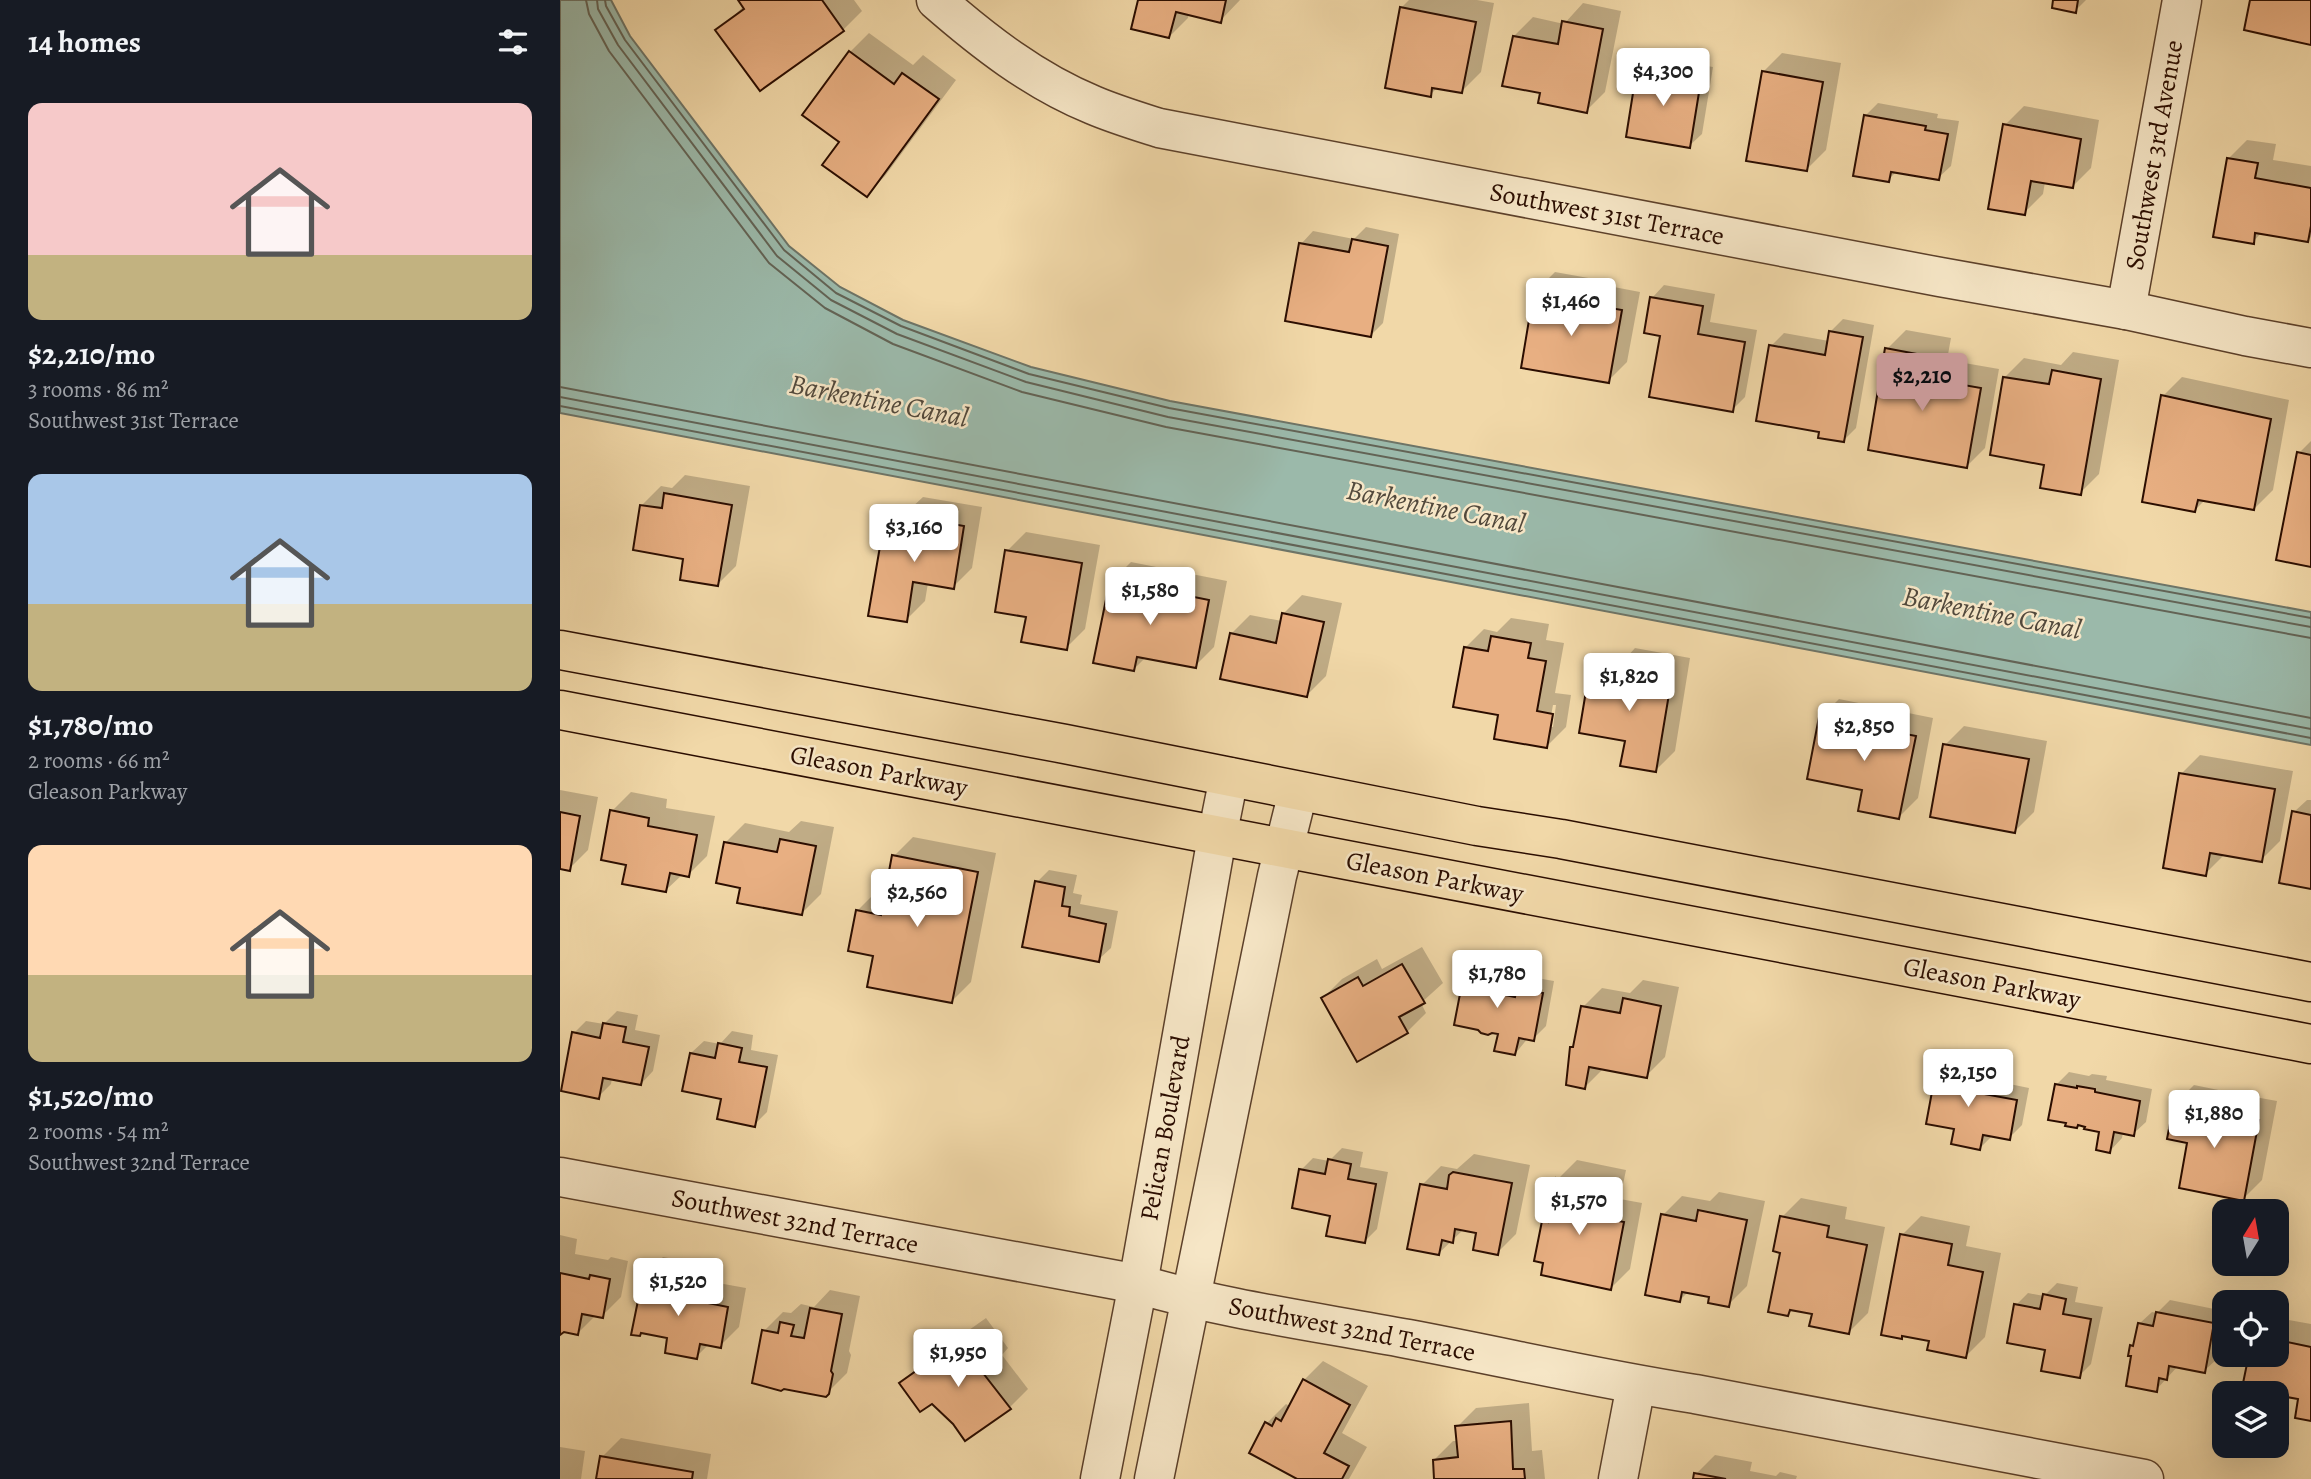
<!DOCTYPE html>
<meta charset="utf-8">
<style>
:root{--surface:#171b24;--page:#20242c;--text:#f1f3f6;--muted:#9ea1a6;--accent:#c59692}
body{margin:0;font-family:Alegreya,serif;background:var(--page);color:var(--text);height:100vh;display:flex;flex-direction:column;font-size:26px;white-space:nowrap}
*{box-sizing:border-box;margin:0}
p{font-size:23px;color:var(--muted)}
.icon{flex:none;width:38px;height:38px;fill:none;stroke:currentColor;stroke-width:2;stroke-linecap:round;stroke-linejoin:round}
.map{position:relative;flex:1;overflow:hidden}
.drawer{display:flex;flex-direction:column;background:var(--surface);width:560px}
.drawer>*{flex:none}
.needle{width:46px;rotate:11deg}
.buttons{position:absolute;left:1652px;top:1199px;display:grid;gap:14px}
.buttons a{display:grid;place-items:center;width:77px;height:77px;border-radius:14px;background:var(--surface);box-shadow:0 7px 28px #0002;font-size:35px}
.price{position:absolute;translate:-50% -60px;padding:0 16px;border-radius:7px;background:#fff;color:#222;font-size:23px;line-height:46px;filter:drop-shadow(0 2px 4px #0008)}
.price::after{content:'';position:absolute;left:50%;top:42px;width:21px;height:16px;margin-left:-10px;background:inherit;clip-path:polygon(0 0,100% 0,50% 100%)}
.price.active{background:var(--accent);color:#111}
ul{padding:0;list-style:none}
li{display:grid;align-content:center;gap:14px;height:371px;padding:0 28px}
li span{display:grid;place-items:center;height:217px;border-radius:14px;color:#555}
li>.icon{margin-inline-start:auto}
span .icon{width:126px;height:126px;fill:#fffc;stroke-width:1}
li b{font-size:30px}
h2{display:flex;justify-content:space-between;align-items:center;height:84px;padding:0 28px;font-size:30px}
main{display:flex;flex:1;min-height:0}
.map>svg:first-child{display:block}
</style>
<main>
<section class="drawer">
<h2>14 homes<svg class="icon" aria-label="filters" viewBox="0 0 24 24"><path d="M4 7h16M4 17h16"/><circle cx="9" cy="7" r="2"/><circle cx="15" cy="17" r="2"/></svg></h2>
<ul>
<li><span style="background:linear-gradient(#f6c9c9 70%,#c2b280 0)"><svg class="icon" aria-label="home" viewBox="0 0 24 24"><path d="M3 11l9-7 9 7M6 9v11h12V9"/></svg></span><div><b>$2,210/mo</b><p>3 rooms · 86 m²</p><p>Southwest 31st Terrace</p></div></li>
<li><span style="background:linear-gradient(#a9c7e8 60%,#c2b280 0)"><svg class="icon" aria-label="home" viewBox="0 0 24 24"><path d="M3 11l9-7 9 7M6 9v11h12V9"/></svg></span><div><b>$1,780/mo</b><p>2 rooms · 66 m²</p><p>Gleason Parkway</p></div></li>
<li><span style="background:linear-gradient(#ffd9b3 60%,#c2b280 0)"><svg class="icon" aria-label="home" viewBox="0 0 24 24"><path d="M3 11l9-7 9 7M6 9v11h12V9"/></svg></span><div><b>$1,520/mo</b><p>2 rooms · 54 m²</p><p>Southwest 32nd Terrace</p></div></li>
</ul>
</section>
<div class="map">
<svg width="1751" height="1479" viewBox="0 0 1751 1479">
<rect width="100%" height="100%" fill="#f1d8a8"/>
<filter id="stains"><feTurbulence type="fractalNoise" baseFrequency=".00286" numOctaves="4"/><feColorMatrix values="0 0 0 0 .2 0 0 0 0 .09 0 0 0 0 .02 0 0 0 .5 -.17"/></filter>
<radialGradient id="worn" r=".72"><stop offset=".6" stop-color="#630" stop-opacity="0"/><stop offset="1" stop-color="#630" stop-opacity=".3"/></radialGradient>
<!-- water -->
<path fill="#9bb9aa" stroke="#6e7466" stroke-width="2" d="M0,0H51L70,36L229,246L280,287L343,320L471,367L610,401L1751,612V745L0,413Z"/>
<!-- shadow -->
<g fill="#0003" fill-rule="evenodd">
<path d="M180,0H294L302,11L283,30L200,89L158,31L184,6Z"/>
<path d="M580,0H680L660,21L629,13L628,18L609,37Z"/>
<path d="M849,0H917L934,3L921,72L902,91L878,87L870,95L841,8Z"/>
<path d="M1495,0H1526L1515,11Z"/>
<path d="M1023,3L1061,11L1045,92L1026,111L982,92L954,36L973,17L1004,24Z"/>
<path d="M309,33L353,65L363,55L396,80L325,176L306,195L281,141L290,52Z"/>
<path d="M1222,53L1281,63L1266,150L1247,169L1203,72Z"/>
<path d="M1092,57L1153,67L1142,134L1129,146L1079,69Z"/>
<path d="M1318,103L1378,114L1377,118L1399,121L1391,166L1378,178L1337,171L1328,180L1305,116Z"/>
<path d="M1464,106L1539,120L1531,168L1512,187L1485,182L1483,194L1464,213L1445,125Z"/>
<path d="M1687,140L1716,144L1713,160L1751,166V237L1748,240L1702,232L1693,242L1668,159Z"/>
<path d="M806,227L839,234L823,323L811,335L741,244L753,231L794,239Z"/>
<path d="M995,272L1034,279L1033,283L1080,292L1067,362L1048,381L976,291Z"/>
<path d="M1104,285L1155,294L1150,322L1197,330L1185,397L1172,410L1103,335L1092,298Z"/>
<path d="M1283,319L1314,325L1296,428L1283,441L1261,431L1211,346L1224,333L1269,341L1270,332Z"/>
<path d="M1346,330L1391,338L1387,360L1439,369L1425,448L1406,467L1327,349Z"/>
<path d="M1513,352L1559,360L1539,474L1520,493L1486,463L1445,377L1464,358L1501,365Z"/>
<path d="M1622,377L1729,400L1713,490L1694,509L1645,500L1635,510L1603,396Z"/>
<path d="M1751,441V565L1718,559L1739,453Z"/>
<path d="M125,475L190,486L176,566L157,585L125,558L82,505L101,486L112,488Z"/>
<path d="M363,497L422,507L412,568L393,587L368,583L365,601L346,620L324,530L343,511H348Z"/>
<path d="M466,532L540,545L525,629L506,648L447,551Z"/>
<path d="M571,562L667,581L654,647L635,666L586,657L574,669L552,581Z"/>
<path d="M742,595L782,603L766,676L747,695L671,634L690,615L722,621L723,614Z"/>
<path d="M951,618L989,624L986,640L1004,643L995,693L1011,695L1006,727L987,746L940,713L905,648L924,629L937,632ZM993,705H996L993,727H989Z"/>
<path d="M1075,648L1130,658L1115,751L1096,770L1067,739L1031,674L1050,655L1066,658Z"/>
<path d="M1279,699L1373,718L1358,798L1339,817L1304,789L1260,718Z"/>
<path d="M1404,726L1487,741L1474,812L1455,831L1385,745Z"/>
<path d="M1640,755L1733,771L1720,841L1701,860L1664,855L1645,874L1621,774Z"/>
<path d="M0,790L38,797L28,850L9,869L0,867Z"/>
<path d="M71,792L107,799L106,808L155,816L147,856L128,875L123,874L106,890L68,863L52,811Z"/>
<path d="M1747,800H1751V887L1721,882L1734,812Z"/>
<path d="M241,821L274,827L261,894L242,913L182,886L166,842L185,823L229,832Z"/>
<path d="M353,837L436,853L411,982L392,1001L315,955L297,911L316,892L327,894L334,856Z"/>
<path d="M489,870L517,875L513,893L522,895L520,904L558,911L551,948L538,960L477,882Z"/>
<path d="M862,947L883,983L861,1003L866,1013L847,1032L798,1059L763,998L782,979L817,959L822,969Z"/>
<path d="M920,952L947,957L942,980L964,984L971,977L994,981L986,1026L973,1039L968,1038L955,1054L940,1032L908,964Z"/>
<path d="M1083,980L1119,987L1105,1057L1086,1076L1044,1068L1025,1087L1012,1048L1016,1044L1023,1007L1042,988L1070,993Z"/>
<path d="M57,1011L78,1015L75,1030L100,1035L93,1071L81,1084L52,1078L51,1084L38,1097L14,1033L26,1021L44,1024Z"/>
<path d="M172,1031L193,1035L191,1050L218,1055L207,1112L194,1125L163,1097L131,1053L144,1041L160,1044Z"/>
<path d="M1391,1053L1428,1060L1425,1079L1469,1088L1462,1125L1449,1138L1433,1135L1420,1148L1396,1128L1379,1065Z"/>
<path d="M1509,1072L1529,1076L1532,1074L1547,1076L1546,1080L1592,1089L1586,1122L1573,1134L1563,1132L1562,1138L1550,1151L1541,1131L1496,1085Z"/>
<path d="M1634,1085L1678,1094L1681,1091L1696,1094L1695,1097L1717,1101L1702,1180L1683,1199L1615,1104Z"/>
<path d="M782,1148L803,1152L800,1167L828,1172L817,1229L804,1242L772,1214L741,1170L753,1158L769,1161Z"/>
<path d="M914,1154L970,1165L956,1234L937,1253L918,1232L904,1229L878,1254L862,1185L881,1166L897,1169Z"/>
<path d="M1017,1160L1066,1170L1060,1199L1082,1203L1070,1269L1051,1288L985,1262L984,1222L991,1214L998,1179Z"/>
<path d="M1159,1192L1205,1201L1187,1286L1168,1305L1151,1295L1129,1291L1120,1300L1103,1215L1122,1196L1150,1201Z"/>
<path d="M1241,1198L1287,1207L1285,1219L1325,1227L1308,1313L1289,1332L1254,1313L1233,1309L1228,1314L1222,1251V1217Z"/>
<path d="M1361,1216L1410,1226L1406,1246L1441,1253L1425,1337L1406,1356L1371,1339L1342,1235Z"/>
<path d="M0,1235L17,1239L15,1254L48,1260L51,1257L68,1261L61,1297L42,1316L36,1315L18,1333L4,1330L0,1332Z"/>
<path d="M103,1257L139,1264L136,1279L186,1288L179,1327L160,1346L149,1344L136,1357L109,1337L82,1332L80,1334L84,1276Z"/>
<path d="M1497,1283L1518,1287L1515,1302L1543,1307L1531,1364L1519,1376L1487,1349L1456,1305L1468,1293L1484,1296Z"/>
<path d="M270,1290L300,1296L289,1351L291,1355L287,1373L265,1395L204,1331L223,1312L231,1313L241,1304L254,1307Z"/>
<path d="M1610,1300L1664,1311V1320L1657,1359L1644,1371L1618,1366L1596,1390L1573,1355L1572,1346L1576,1343L1579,1324L1592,1312L1597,1313Z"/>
<path d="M426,1318L448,1348L442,1355L468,1389L449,1408L394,1423L373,1401L342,1383L361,1364Z"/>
<path d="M1717,1318L1751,1324V1419L1737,1417L1740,1398L1724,1395L1719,1400L1717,1399V1393H1701L1717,1354Z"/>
<path d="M763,1361L808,1386L782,1433L807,1447L789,1479H740L707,1423L726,1404L731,1407L744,1380Z"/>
<path d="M969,1403L972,1451L982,1450L985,1479H876L874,1460L893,1441H898L897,1427L916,1408Z"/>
<path d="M61,1438L151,1454L147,1479H38L42,1457Z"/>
<path d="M0,1447L25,1451L21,1479H0Z"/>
<path d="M1155,1455L1192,1462L1190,1471L1216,1476L1220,1472L1237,1476L1236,1479H1135L1136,1474Z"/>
</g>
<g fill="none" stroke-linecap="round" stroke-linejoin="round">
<!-- shore -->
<g stroke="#636355" stroke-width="2">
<path d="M26,0L29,14L49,51L209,263L265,308L333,344L462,392L606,427L1751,638"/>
<path d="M37,0L38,9L58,45L217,256L271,300L337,334L466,382L608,417L1751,627"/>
<path d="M45,0L46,6L65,40L224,250L276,293L341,326L469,374L609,408L1751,618"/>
<path d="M0,387L1751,718"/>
<path d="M0,397L1751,729"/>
<path d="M0,406L1751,738"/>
</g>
</g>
<!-- building -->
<g fill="#e8af82" stroke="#2b0d00" stroke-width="2">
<path d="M178,0H262L284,31L200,91L155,30L184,9Z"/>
<path d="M578,0H666L661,23L616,12L609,38L571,29Z"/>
<path d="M1493,0H1518L1516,13L1492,8Z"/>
<path d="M1690,0H1751V45L1684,30Z"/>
<path d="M840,7L916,22L902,93L872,88L871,97L825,88Z"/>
<path d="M1002,21L1043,29L1027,113L978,103L980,93L942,86L953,36L998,44Z"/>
<path d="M289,51L334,84L342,73L379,99L307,197L262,165L279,142L242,115Z"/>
<path d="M1077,68L1141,80L1130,148L1066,137Z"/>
<path d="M1202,71L1263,82L1247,171L1186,161Z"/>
<path d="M1304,115L1366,126L1365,130L1388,134L1379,180L1331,172L1329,182L1293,176Z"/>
<path d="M1443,124L1521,139L1513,188L1471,181L1465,215L1428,209Z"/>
<path d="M1667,158L1698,163L1695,178L1751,188V226L1748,242L1695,233L1694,244L1653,237Z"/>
<path d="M792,239L828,246L811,337L725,321L739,243L789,252Z"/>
<path d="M974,290L1016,297L1015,302L1062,310L1049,383L961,368Z"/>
<path d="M1090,297L1143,306L1138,334L1185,342L1173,412L1089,397L1100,336L1084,333Z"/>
<path d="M1269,331L1303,337L1284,442L1258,438L1259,432L1196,421L1209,345L1265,355Z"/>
<path d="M1325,348L1373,357L1369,379L1421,388L1407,468L1308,450Z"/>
<path d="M1492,370L1541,379L1521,495L1480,488L1484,465L1430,455L1443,377L1489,384Z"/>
<path d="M1601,395L1711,419L1694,510L1638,500L1635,512L1582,502Z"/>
<path d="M1737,452L1751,455V567L1716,560Z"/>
<path d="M104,493L172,505L158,586L120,580L123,559L73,550L80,505L102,508Z"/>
<path d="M342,515L404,526L394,589L353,582L347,622L308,616L323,529L339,532Z"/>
<path d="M445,550L522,563L507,650L461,642L466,617L435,612Z"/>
<path d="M550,580L649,600L636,668L577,657L574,671L533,663Z"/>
<path d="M722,613L764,622L747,697L660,679L670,633L716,643Z"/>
<path d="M931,636L971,643L968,658L986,661L977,711L993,714L987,748L934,739L938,715L893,707L904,647L928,651Z"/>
<path d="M1055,666L1112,676L1096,772L1060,766L1065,741L1019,733L1029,673L1053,678Z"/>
<path d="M1259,717L1356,736L1339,819L1298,811L1302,790L1247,779Z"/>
<path d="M1383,744L1469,759L1455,833L1370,817Z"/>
<path d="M1619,773L1715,789L1702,862L1650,853L1646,876L1603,868Z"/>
<path d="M50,810L89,818L88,826L137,835L129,877L110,873L106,892L62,884L66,865L41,860Z"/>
<path d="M1732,811L1751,815V889L1719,883Z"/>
<path d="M0,812L20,816L10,871L0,869Z"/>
<path d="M220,839L256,846L242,915L177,903L180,888L156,883L164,842L217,852Z"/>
<path d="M332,855L418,872L392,1003L307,987L313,956L288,951L296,910L321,915Z"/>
<path d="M475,881L505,887L502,906L510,907L509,916L546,924L539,962L462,947Z"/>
<path d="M906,963L935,969L931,992L955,997L957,988L983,993L974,1041L959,1038L955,1055L934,1051L938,1034L932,1033L928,1035L921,1033L918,1030L894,1025Z"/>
<path d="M842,964L865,1003L839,1017L848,1033L797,1062L761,998L798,977L803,986Z"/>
<path d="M1063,998L1101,1006L1087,1078L1029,1067L1025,1089L1006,1085L1010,1047H1013L1021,1006L1060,1013Z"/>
<path d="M43,1023L66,1027L63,1042L89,1047L81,1085L43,1078L39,1099L1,1091L12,1032L40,1038Z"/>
<path d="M158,1043L182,1048L179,1062L207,1067L195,1127L157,1119L161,1099L122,1091L130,1053L155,1058Z"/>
<path d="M1377,1065L1417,1072L1413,1092L1457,1100L1450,1140L1423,1135L1420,1150L1391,1144L1394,1129L1366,1124Z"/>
<path d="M1495,1084L1517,1088V1086L1535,1089V1092L1580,1101L1574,1136L1554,1132L1550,1153L1536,1150L1539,1132L1524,1129L1525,1127L1518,1125L1517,1128L1505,1126L1506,1123L1488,1120Z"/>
<path d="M1614,1103L1659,1112L1660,1109L1678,1112L1677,1116L1699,1120L1684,1201L1619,1188L1627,1143L1607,1139Z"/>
<path d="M768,1159L791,1164L788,1179L816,1184L805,1243L766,1236L770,1216L732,1208L739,1169L765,1174Z"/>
<path d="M893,1172L952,1183L938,1255L913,1250L916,1233L895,1229L893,1243L882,1240L879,1255L847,1249L860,1184L887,1189L889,1175Z"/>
<path d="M996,1178L1048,1188L1042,1218L1064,1222L1051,1290L981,1275L983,1263L974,1261L982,1221L988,1222Z"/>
<path d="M1138,1210L1187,1220L1169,1307L1148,1303L1149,1297L1122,1292L1120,1302L1085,1295L1101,1214L1136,1221Z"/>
<path d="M1220,1216L1269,1226L1267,1237L1307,1245L1289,1334L1249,1326L1252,1314L1230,1310L1228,1316L1208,1312L1220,1253L1213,1251Z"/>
<path d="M1340,1234L1392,1244L1388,1265L1423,1272L1406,1358L1367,1350L1369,1341L1342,1336V1339L1321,1335Z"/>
<path d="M0,1273L29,1279L30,1275L50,1279L43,1318L22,1314L18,1335L4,1332L0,1335Z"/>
<path d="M83,1276L121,1282L118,1297L168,1307L161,1348L140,1344L137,1359L105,1353L107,1338L81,1333L80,1336L71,1335Z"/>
<path d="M1483,1294L1506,1299L1503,1314L1531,1319L1520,1378L1481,1371L1485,1350L1447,1343L1454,1304L1480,1309Z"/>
<path d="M250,1308L282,1314L271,1371L273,1374L269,1394L266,1397L224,1389L221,1391L192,1383L202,1330L218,1333L220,1322L234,1325L231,1336L244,1338Z"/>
<path d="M1596,1312L1654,1323L1645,1373L1609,1366L1607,1380L1599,1378L1597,1392L1566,1386L1571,1356H1568L1570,1345L1573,1346L1578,1323L1593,1326Z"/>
<path d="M407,1335L430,1368L423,1373L451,1409L405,1441L393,1424L372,1404L360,1412L339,1383Z"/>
<path d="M1717,1340L1751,1347V1421L1735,1418L1738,1399L1721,1396L1720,1402L1717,1401V1393H1681L1689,1354H1717Z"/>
<path d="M743,1379L790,1405L764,1453L789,1466L782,1479H737L689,1453L705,1422L712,1426L716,1418L721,1421Z"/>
<path d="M951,1421L953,1469H964L965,1479H874L873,1460L898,1457L895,1426Z"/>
<path d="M40,1456L133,1472L132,1479H36Z"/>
<path d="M1134,1473L1166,1479H1133Z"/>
</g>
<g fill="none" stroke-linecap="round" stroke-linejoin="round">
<!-- minor casing -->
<g stroke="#5c402a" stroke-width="41">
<g id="minor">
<path d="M376,0C423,41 474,81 533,105C554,114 577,121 599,128L1380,277L1566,310L1685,336L1751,348"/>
<path d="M1566,310L1622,0"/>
<path d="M0,1177L578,1284C666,1310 758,1322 848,1339C944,1357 1038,1379 1135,1394L1584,1479"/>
<path d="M540,1479L578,1284L657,837L669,777"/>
<path d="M594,1479L717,876L738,792"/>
<path d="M1058,1479L1076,1385"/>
</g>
</g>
<!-- major casing -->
<g stroke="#2b0d00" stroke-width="41">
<g id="major">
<path d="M0,650L505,744L917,826L1001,839L1751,982"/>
<path d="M0,710L1751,1044"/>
</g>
</g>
<!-- minor -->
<use href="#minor" stroke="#f6e6c6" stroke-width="38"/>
<!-- major -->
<use href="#major" stroke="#f1d8a8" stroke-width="38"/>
</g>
<g text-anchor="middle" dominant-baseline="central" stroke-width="5" stroke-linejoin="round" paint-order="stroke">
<!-- street labels -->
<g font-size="26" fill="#2b0d00" stroke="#f6e6c6">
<text transform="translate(1594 155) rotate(-80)">Southwest 3rd Avenue</text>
<text transform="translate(1047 214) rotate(11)">Southwest 31st Terrace</text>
<text transform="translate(319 771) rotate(11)">Gleason Parkway</text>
<text transform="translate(875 877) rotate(11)">Gleason Parkway</text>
<text transform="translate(1432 983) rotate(11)">Gleason Parkway</text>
<text transform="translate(605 1128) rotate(-80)">Pelican Boulevard</text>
<text transform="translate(235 1221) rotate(11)">Southwest 32nd Terrace</text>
<text transform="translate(792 1329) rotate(11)">Southwest 32nd Terrace</text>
</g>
<!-- water labels -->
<g font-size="28" font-style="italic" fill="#52493c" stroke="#f6e6c6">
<text transform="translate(319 401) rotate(11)">Barkentine Canal</text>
<text transform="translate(876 507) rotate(11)">Barkentine Canal</text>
<text transform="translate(1432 613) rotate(11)">Barkentine Canal</text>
</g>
</g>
<rect width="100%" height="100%" filter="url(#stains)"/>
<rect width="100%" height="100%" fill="url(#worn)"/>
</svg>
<div class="buttons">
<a><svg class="needle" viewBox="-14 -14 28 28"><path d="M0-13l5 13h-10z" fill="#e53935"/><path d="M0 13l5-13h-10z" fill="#9ea1a6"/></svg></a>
<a><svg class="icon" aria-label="locate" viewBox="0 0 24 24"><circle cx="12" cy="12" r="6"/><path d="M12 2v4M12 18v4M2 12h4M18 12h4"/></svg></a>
<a><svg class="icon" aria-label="layers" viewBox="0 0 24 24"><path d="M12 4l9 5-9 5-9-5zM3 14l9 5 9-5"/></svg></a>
</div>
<b class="price" style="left:1103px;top:108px">$4,300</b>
<b class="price" style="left:1011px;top:338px">$1,460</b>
<b class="price active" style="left:1362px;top:413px">$2,210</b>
<b class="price" style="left:354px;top:564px">$3,160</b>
<b class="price" style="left:590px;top:627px">$1,580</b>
<b class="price" style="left:1069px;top:713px">$1,820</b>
<b class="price" style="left:1304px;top:763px">$2,850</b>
<b class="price" style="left:357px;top:929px">$2,560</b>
<b class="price" style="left:937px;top:1010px">$1,780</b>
<b class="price" style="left:1408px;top:1109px">$2,150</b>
<b class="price" style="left:1654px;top:1150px">$1,880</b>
<b class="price" style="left:1019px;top:1237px">$1,570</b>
<b class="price" style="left:118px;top:1318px">$1,520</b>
<b class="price" style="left:398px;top:1389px">$1,950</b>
</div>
</main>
